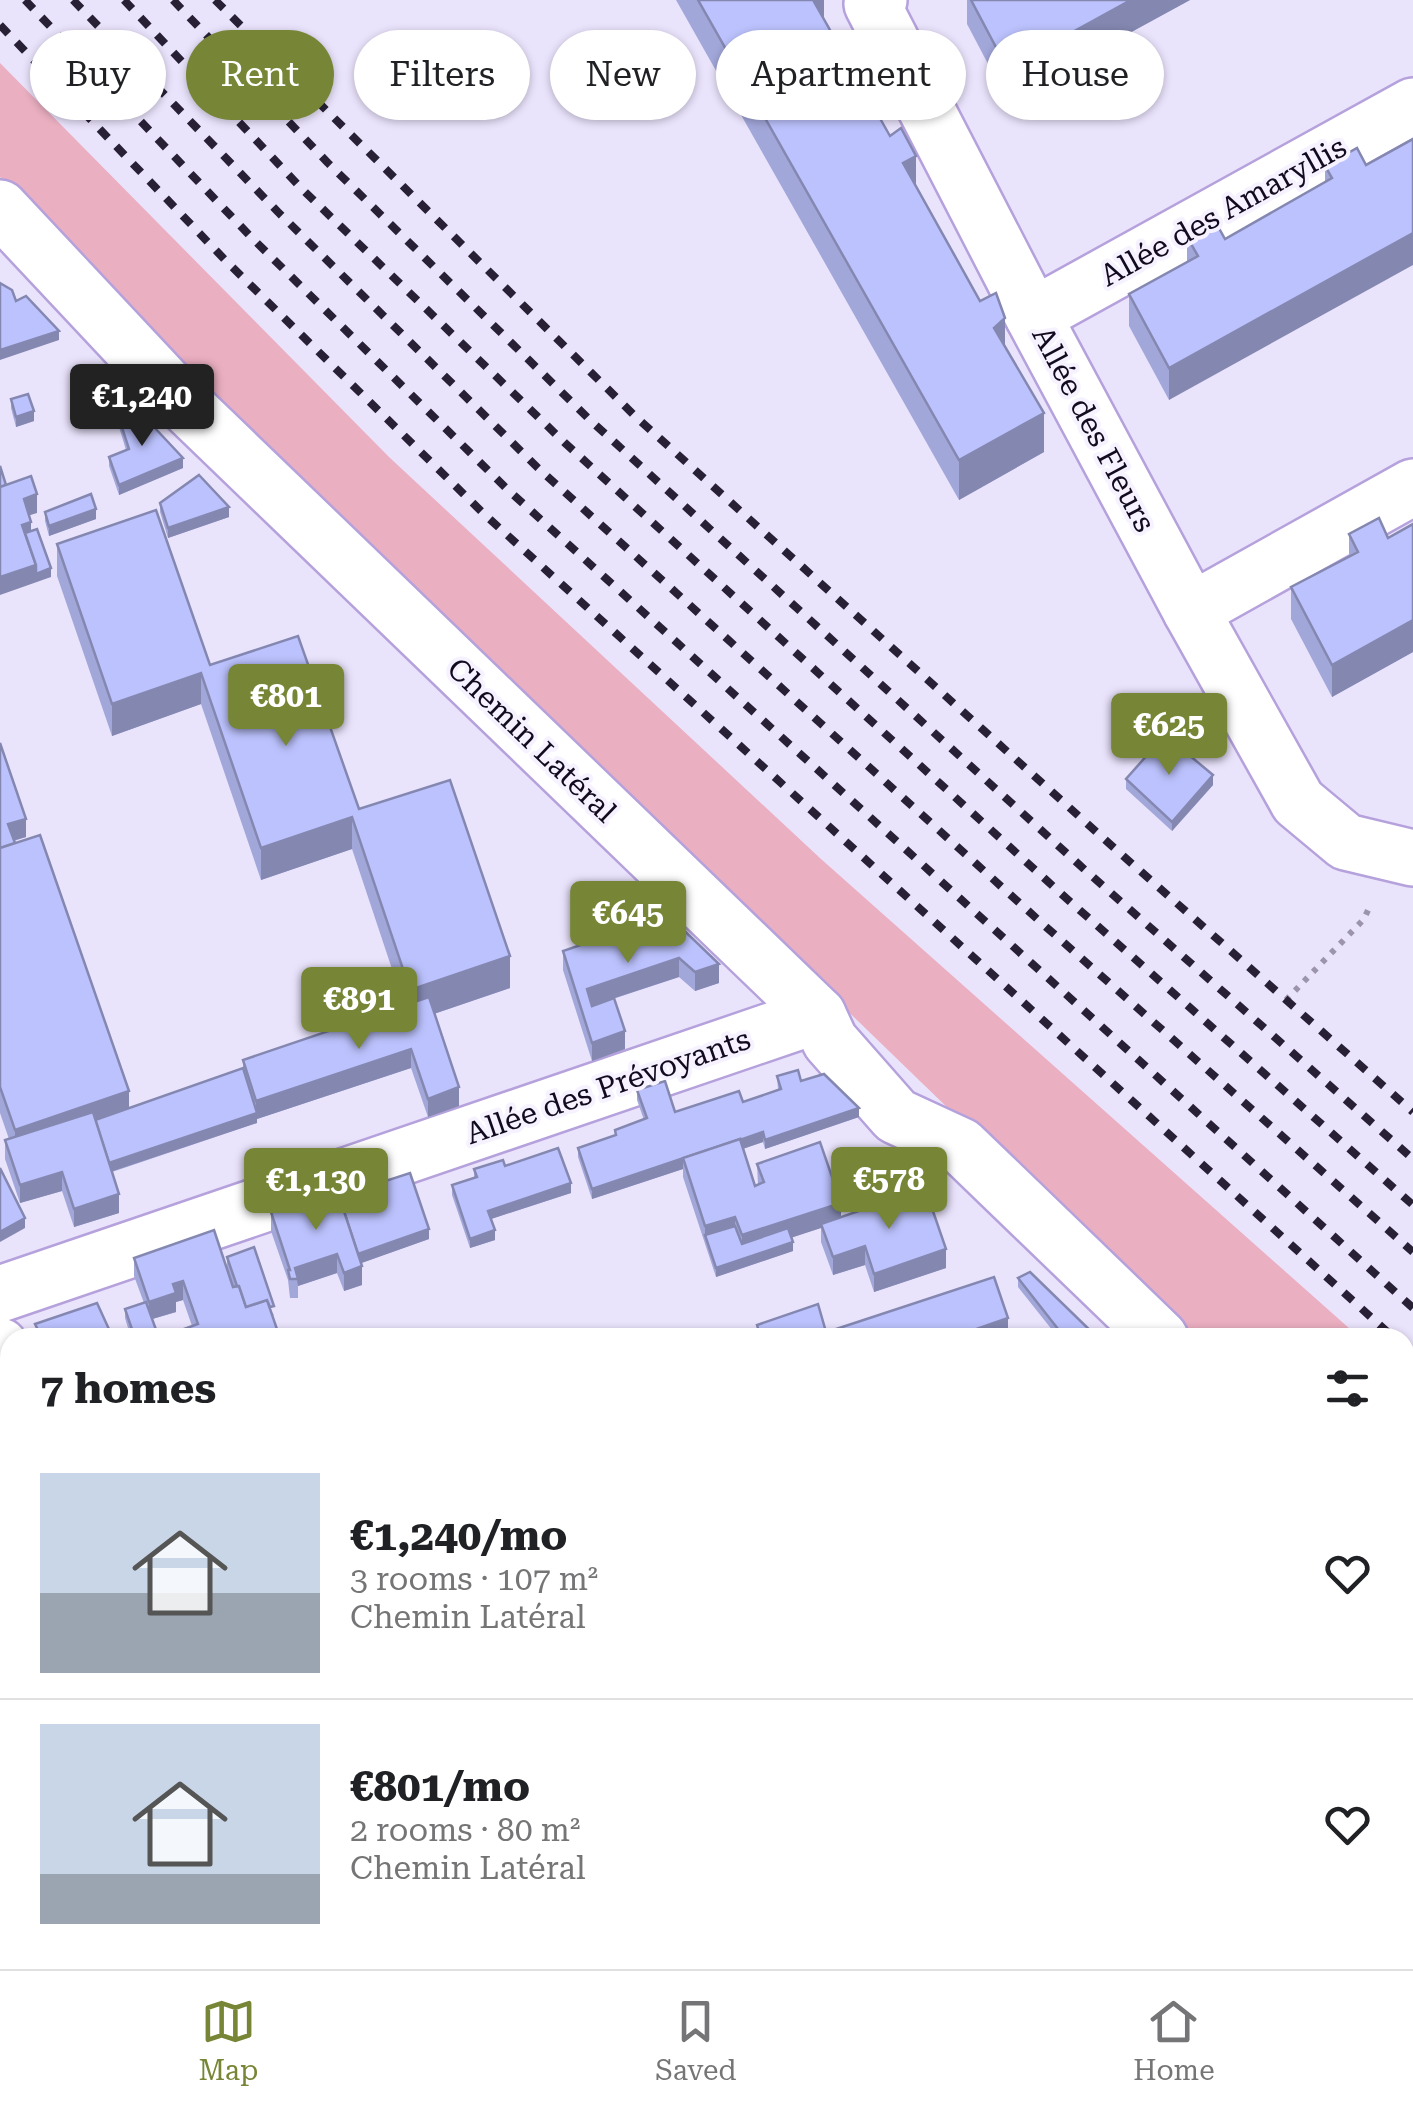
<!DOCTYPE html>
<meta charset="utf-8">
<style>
:root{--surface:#fff;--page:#f6f6f6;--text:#202124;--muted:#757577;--line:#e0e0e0;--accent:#768636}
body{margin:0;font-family:"Roboto Serif",serif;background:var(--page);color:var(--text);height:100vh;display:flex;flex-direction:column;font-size:38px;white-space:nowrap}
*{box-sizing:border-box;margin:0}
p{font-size:32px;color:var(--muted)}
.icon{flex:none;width:55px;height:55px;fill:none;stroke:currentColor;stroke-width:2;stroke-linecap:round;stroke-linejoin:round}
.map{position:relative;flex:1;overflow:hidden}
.details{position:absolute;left:0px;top:1328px;width:1415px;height:642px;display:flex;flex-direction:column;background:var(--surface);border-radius:30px 30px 0 0;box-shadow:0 2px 8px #0004}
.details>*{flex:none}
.banner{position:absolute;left:30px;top:30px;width:1355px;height:90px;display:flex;gap:20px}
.price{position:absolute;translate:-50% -85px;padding:0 22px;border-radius:10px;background:var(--accent);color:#fff;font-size:32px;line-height:65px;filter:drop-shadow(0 2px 5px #0008)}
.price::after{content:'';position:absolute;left:50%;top:60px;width:30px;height:22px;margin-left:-15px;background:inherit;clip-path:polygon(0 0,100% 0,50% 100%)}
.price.on{background:#222;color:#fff}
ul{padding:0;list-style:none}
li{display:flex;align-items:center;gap:30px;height:250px;padding:0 40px}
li+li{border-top:2px solid var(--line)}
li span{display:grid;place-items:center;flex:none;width:280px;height:200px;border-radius:0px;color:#555}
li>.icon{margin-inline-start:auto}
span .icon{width:120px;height:120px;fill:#fffc;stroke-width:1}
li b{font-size:42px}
h2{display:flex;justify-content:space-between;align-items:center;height:120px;padding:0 40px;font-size:42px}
.chip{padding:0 35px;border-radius:45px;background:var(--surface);box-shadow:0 2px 8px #0004;font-size:35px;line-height:90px}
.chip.on{background:var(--accent);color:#fff}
.dock{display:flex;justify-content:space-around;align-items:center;height:140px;border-top:2px solid var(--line);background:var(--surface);font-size:28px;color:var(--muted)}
.dock a{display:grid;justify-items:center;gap:5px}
.dock .on{color:var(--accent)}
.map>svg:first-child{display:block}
</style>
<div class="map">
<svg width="1413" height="1969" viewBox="0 0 1413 1969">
<rect width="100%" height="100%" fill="#eae3fc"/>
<!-- green -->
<g fill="#eaafc0">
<path d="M0,63L389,457L821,859L1359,1337H1198L984,1143L145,331L0,177Z"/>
<path d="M1405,1379L1413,1386V1487L1405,1486Z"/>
</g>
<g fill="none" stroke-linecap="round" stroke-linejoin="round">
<!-- street casing -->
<g stroke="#b5a1dc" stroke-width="60">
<g id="street">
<path d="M879,0L872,4L1033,316L1191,611L1298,802L1346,842L1413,858"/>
<path d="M0,208L180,400L818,1015L830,1041L896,1116L961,1146L1160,1338"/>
<path d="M1033,316L1413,106"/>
<path d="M1191,611L1413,487"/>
<path d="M0,1294L818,1015"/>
<path d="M0,1346L10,1365"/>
<path d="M1405,1586L1413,1594"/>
<path d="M907,1960L912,1969"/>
<path d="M91,1969L123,1960"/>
</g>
</g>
<!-- path -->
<path stroke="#9c94ac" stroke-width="6" stroke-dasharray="5 8" stroke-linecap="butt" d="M1286,1000L1364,919L1369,908"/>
<!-- street -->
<use href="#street" stroke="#fff" stroke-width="55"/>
<!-- rail -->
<g stroke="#282136" stroke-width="8" stroke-dasharray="12 12" stroke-linecap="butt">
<path d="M25,0L252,238L507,489L1413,1308"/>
<path d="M73,0L278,212L538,468L1045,926L1413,1252"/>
<path d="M124,0L302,189L565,443L1066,898L1413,1205"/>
<path d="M173,0L328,163L590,420L1085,870L1413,1159"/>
<path d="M215,0L636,417L1112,846L1413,1112"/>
<path d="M0,25L227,262L484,514L1394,1338"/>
<path d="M1405,1347L1413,1354"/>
</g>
</g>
<!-- wall -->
<g fill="#a2a7da" fill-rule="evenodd">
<path d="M676,0H824V20L1005,347L1044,452L959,500Z"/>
<path d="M967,0H1190L1007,100L967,24Z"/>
<path d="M1357,148L1169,400L1129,326V294L1187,262V237L1225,239L1325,182V166Z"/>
<path d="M11,399L34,421L16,427L11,408Z"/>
<path d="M119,418L183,468L119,495L109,466V457L126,450L119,427Z"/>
<path d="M160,503L229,517L168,538L160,512Z"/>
<path d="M45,512L96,519L49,536L45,521Z"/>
<path d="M1413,524V652L1332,697L1291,619V587L1349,557V534L1388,538Z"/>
<path d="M57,544L210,665L359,809L510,988L434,1014L459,1106L428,1117L411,1068L257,1119V1123L112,1172L119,1213L74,1227L62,1191L20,1203L5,1159V1140L9,1139L0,1113V743L26,837L14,841L129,1108L243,1068V1060L404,1005L352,849L261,880L201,704L112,736L57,576Z"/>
<path d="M1126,779L1213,785L1172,831L1126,789Z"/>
<path d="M668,915L719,983L695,991L679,977L592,1006L625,1049L592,1061L563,970V951Z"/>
<path d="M777,1076L801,1081L859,1117L765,1149L763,1142L743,1149L755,1186L758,1185L757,1164L841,1217L946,1268L874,1292L865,1265L833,1275L821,1242V1228L791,1237L793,1251L716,1277L683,1177V1169L592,1199L578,1157V1148L615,1136V1130L644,1120L637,1100V1090L675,1112L743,1102L778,1089Z"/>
<path d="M505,1166L571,1193L491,1219L495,1240L470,1248L452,1195V1185L474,1178V1169Z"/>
<path d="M339,1196L429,1239L361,1263L362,1285L344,1291L337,1273L298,1286V1298H290L288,1280L271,1231V1212Z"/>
<path d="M227,1257L274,1315L159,1338H131L125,1318V1309L144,1303L134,1276V1258L227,1267ZM183,1300L192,1326L159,1338L152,1319L176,1312V1302Z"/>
<path d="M1018,1278L1098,1338L1053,1331L1018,1287Z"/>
<path d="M1405,1764L1413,1782V1856L1405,1847Z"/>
<path d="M563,1960H831L834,1969H641L640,1966L629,1969H566Z"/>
<path d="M1253,1960H1390V1969H1260Z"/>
</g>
<!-- shaded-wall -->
<g fill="#8488b1">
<path d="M810,0H824V29Z"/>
<path d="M1131,0H1190L1007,100V68Z"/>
<path d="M916,156V196L903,163Z"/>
<path d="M1413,233V265L1169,400V368Z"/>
<path d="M1005,318V357L994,328Z"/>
<path d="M59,331V340L0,360V350Z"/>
<path d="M34,411V421L16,427V417Z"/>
<path d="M1044,413V452L959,500V460Z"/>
<path d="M183,458V468L119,495V485Z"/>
<path d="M37,494V513L24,517V499Z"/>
<path d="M229,507V517L168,538V528Z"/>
<path d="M96,509V519L49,536V526Z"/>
<path d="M31,522V541L25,543L22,525Z"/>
<path d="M36,565L51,568V577L0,595V577Z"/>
<path d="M1413,620V652L1332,697V665Z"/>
<path d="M201,673V704L112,736V704Z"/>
<path d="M1213,775V785L1172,831V822Z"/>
<path d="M352,817V849L261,880V848Z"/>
<path d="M26,819V837L8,842V824Z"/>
<path d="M510,956V988L410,1022V990Z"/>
<path d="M679,958V977L587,1007V989Z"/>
<path d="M719,964V983L695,991V972Z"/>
<path d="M625,1031V1049L592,1061V1043Z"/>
<path d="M411,1049V1068L257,1119V1123L107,1173V1164L256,1113V1101Z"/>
<path d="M459,1087V1106L428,1117V1099Z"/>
<path d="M129,1091V1117L15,1156V1130Z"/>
<path d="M859,1108V1117L765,1149V1140Z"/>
<path d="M763,1132V1142L686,1168L683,1159Z"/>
<path d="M683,1159V1169L592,1199V1189Z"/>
<path d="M62,1172V1191L20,1203V1185Z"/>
<path d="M571,1183V1193L488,1220V1211Z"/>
<path d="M119,1194V1213L74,1227V1209Z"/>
<path d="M841,1203V1221L821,1224V1228L742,1254V1235Z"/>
<path d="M735,1217V1235H705V1226Z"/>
<path d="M25,1218V1228L0,1242V1232Z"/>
<path d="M429,1229V1239L356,1265V1255Z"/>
<path d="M495,1230V1240L470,1248V1239Z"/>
<path d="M793,1242V1251L716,1277V1268Z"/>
<path d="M865,1246V1265L833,1275V1257Z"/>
<path d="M946,1249V1268L874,1292V1274Z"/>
<path d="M337,1254V1273L298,1286L295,1268Z"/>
<path d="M362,1266V1285L344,1291V1273Z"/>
<path d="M183,1281V1300L176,1302V1312L149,1320V1302L173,1284Z"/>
<path d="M1008,1318V1337L951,1338Z"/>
<path d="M10,1482V1500L0,1504V1485Z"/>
<path d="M10,1861V1887L0,1891V1865Z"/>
<path d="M9,1909V1928L0,1931V1912Z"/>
<path d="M598,1960H640V1966L629,1969H571Z"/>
<path d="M696,1960V1969H666Z"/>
<path d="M1385,1960H1390V1969H1381V1963Z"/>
</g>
<!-- building -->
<g fill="#bcc2fd" stroke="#8488b1" stroke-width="2.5">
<path d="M698,0H813L890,136L901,128L916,156L903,163L980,301L996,293L1005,318L994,328L1044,413L959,460Z"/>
<path d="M971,0H1131L1007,68Z"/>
<path d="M1413,139V233L1169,368L1129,294L1198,256L1187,237L1216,223L1225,239L1332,178L1325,166L1357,148L1366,165Z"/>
<path d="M0,283L12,290L16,301L26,296L59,331L0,350Z"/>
<path d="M28,394L34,411L16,417L11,399Z"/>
<path d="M138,410L183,458L119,485L109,457L129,449L119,418Z"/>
<path d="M0,466L6,485L0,487Z"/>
<path d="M199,475L229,507L168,528L160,503Z"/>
<path d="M31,476L37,494L24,499L31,522L22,525L36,565L0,577V487Z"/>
<path d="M91,494L96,509L49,526L45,512Z"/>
<path d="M156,510L210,665L298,636L359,809L450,780L510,956L410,990L352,817L261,848L201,673L112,704L57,544Z"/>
<path d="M1379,518L1388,538L1413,524V620L1332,665L1291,587L1358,552L1349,534Z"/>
<path d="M37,529L51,568L36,574V565L25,533Z"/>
<path d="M1165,735L1213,775L1172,822L1126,779Z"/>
<path d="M0,743L26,819L8,824L15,843L0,848Z"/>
<path d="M40,835L129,1091L15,1130L0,1087V848Z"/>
<path d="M668,915L719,964L695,972L679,958L587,989L592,1006L614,998L625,1031L592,1043L563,951Z"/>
<path d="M429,997L459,1087L428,1099L411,1049L256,1101L243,1060Z"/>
<path d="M243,1068L257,1113L109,1163L95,1120Z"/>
<path d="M798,1070L801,1081L824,1074L859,1108L765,1140L763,1132L740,1140V1139L592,1189L578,1148L616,1135L615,1130L647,1118L637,1090L665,1081L675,1112L739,1091L743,1102L781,1089L777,1076Z"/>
<path d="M93,1112L119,1194L74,1209L62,1172L20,1185L5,1140Z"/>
<path d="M740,1139L755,1186L764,1182L757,1164L820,1142L841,1203L742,1235L735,1217L705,1226L683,1158Z"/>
<path d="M558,1148L571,1183L488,1211L495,1230L470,1239L452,1185L477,1177L474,1169L503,1160L505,1166Z"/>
<path d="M0,1168L25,1218L0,1232Z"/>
<path d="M410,1173L429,1229L358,1254L339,1196Z"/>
<path d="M925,1188L946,1249L874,1274L865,1246L833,1257L821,1224Z"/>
<path d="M337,1190L362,1266L344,1273L337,1254L295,1268L298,1279H290L288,1270H290L271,1212Z"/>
<path d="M735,1226L742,1244L788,1228L793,1242L716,1268L705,1235Z"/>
<path d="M214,1230L233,1287L239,1286L246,1307L267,1300L280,1338H159L198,1324L183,1281L173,1284L176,1293L149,1302L134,1258Z"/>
<path d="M254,1247L274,1306L270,1307L267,1300L246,1307L239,1286H237L227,1257Z"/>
<path d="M1030,1272L1098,1338H1037L1058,1329L1018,1278Z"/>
<path d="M994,1277L1008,1318L951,1338H815V1336Z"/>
<path d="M146,1302L159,1338H135L125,1309Z"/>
<path d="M97,1303L113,1338H42L35,1324Z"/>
<path d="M818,1304L826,1332L808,1338H761L757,1325Z"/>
<path d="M0,1409L10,1428V1482L0,1485Z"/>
<path d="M10,1490V1560L7,1562L0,1550V1494Z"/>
<path d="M10,1561V1861L0,1865V1564Z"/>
<path d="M1405,1764L1413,1782V1838L1405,1828Z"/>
<path d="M0,1886L9,1909L0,1912Z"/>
<path d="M195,1960H323L326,1969H166Z"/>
<path d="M323,1960H397L400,1969H326Z"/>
<path d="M413,1960H509L512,1969H416Z"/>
<path d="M569,1960H598L571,1968Z"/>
<path d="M644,1960H694L666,1969H647Z"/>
<path d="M698,1960H832L834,1969H701Z"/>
<path d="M1168,1960H1207L1210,1965L1203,1969H1151Z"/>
<path d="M1267,1960H1385L1381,1963L1385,1969H1274Z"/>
</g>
<g text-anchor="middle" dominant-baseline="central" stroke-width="8" stroke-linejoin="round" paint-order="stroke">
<!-- street labels -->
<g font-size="30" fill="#120a1f" stroke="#f6f2ff">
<text transform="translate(1223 211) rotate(-29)">Allée des Amaryllis</text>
<text transform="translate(1094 429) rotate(62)">Allée des Fleurs</text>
<text transform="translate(532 740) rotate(44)">Chemin Latéral</text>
<text transform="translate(608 1086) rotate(-19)">Allée des Prévoyants</text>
</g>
</g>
</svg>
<b class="price on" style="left:142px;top:449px">€1,240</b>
<b class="price" style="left:286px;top:749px">€801</b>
<b class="price" style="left:1169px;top:778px">€625</b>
<b class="price" style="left:628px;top:966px">€645</b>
<b class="price" style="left:359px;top:1052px">€891</b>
<b class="price" style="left:889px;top:1232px">€578</b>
<b class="price" style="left:316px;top:1233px">€1,130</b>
<div class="banner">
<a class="chip">Buy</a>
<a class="chip on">Rent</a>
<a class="chip">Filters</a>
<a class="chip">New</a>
<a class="chip">Apartment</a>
<a class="chip">House</a>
</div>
<section class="details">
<h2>7 homes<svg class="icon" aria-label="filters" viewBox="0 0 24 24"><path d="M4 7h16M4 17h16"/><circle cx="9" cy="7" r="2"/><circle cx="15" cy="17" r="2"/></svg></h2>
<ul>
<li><span style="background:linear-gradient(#c9d6e8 60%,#9aa5b1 0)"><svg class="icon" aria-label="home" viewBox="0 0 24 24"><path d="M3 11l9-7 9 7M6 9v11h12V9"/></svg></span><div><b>€1,240/mo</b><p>3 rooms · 107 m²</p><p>Chemin Latéral</p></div><svg class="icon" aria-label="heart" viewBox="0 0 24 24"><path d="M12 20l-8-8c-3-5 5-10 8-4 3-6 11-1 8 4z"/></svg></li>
<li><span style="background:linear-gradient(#c9d6e8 75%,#9aa5b1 0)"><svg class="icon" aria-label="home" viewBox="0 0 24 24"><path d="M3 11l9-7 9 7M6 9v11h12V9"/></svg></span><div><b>€801/mo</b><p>2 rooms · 80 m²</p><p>Chemin Latéral</p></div><svg class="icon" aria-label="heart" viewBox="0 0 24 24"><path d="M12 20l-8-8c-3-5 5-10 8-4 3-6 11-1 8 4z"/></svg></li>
</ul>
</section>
</div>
<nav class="dock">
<a class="on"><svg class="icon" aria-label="map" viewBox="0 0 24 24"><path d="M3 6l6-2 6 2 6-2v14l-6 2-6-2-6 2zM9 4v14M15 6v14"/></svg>Map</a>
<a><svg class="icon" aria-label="saved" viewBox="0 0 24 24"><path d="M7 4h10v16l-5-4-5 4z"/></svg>Saved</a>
<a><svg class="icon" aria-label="home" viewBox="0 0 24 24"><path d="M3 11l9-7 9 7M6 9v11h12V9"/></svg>Home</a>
</nav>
